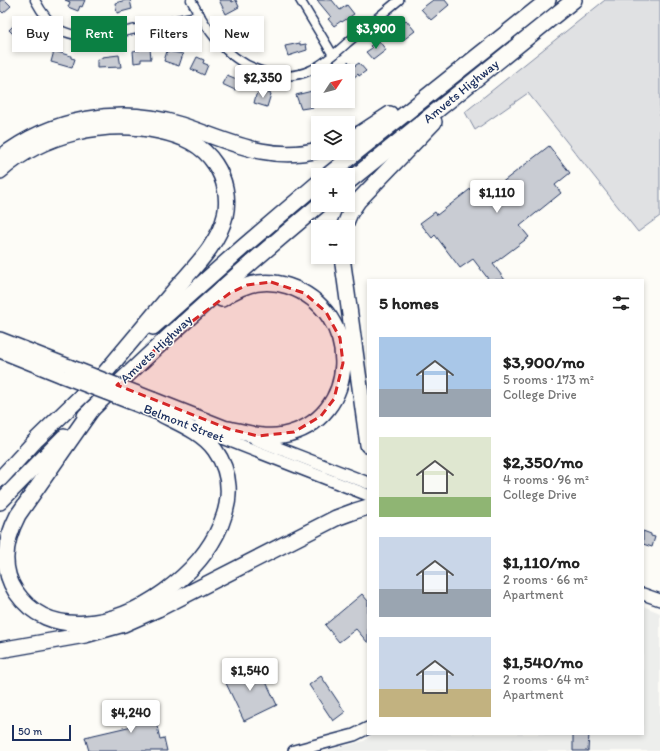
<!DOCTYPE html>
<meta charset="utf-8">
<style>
:root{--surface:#fff;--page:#f6f6f6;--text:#222;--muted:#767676;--accent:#0b8043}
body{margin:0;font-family:Itim,sans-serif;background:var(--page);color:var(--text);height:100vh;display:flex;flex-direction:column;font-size:15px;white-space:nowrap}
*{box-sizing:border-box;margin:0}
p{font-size:13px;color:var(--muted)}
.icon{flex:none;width:22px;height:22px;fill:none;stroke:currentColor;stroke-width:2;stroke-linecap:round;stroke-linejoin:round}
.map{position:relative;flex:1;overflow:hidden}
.sheet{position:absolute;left:367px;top:279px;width:277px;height:456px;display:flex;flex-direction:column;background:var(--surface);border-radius:0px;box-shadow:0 2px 6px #0003}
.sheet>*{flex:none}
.guide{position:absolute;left:12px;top:16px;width:295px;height:36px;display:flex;gap:8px}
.needle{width:26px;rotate:54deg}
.controls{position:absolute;left:311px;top:64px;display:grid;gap:8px}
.controls a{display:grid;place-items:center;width:44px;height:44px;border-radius:0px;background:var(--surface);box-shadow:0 2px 6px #0003;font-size:20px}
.scale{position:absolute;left:12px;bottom:10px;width:59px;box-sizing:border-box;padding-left:4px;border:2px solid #1b2f5e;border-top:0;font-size:11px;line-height:14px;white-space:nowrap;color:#1b2f5e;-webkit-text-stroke:3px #fdfcf7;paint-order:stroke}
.price{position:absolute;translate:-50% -34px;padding:0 9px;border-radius:4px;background:#fff;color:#222;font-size:13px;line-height:26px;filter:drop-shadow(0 1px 2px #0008)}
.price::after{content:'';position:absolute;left:50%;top:24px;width:12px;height:9px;margin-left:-6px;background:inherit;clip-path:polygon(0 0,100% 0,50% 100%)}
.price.current{background:var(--accent);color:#fff}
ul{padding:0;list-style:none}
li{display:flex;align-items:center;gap:12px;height:100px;padding:0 12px}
li span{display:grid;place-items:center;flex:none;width:112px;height:80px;border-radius:0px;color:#555}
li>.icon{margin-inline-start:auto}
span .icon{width:48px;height:48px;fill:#fffc;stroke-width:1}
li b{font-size:17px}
h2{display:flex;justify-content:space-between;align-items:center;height:48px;padding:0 12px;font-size:17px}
.chip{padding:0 14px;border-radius:0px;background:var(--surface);box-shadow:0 2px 6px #0003;font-size:14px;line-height:36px}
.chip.current{background:var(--accent);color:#fff}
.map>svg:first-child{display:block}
</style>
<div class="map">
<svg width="660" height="751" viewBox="0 0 660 751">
<rect width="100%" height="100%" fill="#fdfcf7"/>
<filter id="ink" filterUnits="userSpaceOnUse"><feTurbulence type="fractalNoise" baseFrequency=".025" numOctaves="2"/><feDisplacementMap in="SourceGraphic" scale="8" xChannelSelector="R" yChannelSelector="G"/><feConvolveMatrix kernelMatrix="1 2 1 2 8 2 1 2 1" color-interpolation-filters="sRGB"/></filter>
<g filter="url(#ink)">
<!-- built -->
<path fill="#edeeec" d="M643,606L660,613V751H326L364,741L372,734H643Z"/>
<!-- green -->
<path fill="#e0e1e3" stroke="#7e88a0" d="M605,0H660V216L638,232L528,93L475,130L465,112Z"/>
<!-- building -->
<g fill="#c9ccd3" stroke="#1b2f5e">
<path d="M0,0H5L11,6L3,13L0,10Z"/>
<path d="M65,0H85L82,7L80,6L78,11L68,7L70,2Z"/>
<path d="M126,0H130L132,9L117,13L115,3Z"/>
<path d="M219,0H231L232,2L236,0L239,7L226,14Z"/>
<path d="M317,0H332L340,10L347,5L354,14L342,22L341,21L334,26L328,19L331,17Z"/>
<path d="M433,0H445L449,5L431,20L421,9Z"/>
<path d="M247,18L252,24L249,26L254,33L246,40L235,28Z"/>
<path d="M19,20L34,32L26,40L19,32L15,36L9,30Z"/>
<path d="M406,20L415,31L402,41L393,30Z"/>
<path d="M379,41L386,50L373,60L366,52L372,48L370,46L375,42L376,44Z"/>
<path d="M300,43V45L306,44L307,50L288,56L285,46Z"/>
<path d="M150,48L151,59H141V62L134,63L133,51L140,50V49Z"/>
<path d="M54,51L71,56V58L75,59L72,68L51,62Z"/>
<path d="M167,51L183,54L179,66L164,61Z"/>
<path d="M119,55L121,67L97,68V59L102,58V57Z"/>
<path d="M197,57L204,60L203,63L208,65L204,75L191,69Z"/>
<path d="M348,61L353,67L359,63L366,71L359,76L358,74L348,82Z"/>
<path d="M227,75L239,80L235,90L222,84Z"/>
<path d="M261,90L271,94L267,107L254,103L256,95Z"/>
<path d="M312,91L314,102H312L314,107L301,109L296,95Z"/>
<path d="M549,146L570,173L555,185L561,193L520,226L529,237L493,264L505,280H489L473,259L460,268L435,235L432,238L420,223L435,212L437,215L478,183L487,194Z"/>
<path d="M643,531L651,534V536L655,537L652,547L643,544Z"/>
<path d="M362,594L368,601V643L356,629L339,642L325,625Z"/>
<path d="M257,663L277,705L244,721L224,679Z"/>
<path d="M321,676L345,712L333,721L309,685Z"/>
<path d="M151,701L160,739L164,738L167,751H89L85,737L132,726L129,707Z"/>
<path d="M573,734H589L588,751H573Z"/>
</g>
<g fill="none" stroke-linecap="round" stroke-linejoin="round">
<!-- minor casing -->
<g stroke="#1b2f5e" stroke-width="11">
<g id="minor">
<path d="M35,0C51,30 63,35 95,38L200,15"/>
<path d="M191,0C198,13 206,27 216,39C237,65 277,86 311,70C324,64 336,53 347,43C364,29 382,14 399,0"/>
<path d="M300,0L333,55"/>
</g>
</g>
<!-- secondary casing -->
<g stroke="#1b2f5e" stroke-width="14">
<g id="secondary">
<path d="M197,428L368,495"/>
<path d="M255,439L368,483"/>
<path d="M643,594L660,600"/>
<path d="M294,751L354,735L368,728"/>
</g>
</g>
<!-- trunk casing -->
<g stroke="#1b2f5e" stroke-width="16">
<g id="trunk">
<path d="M0,339L69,366"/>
<path d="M0,351L62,376"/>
<path d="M153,399L229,429"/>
<path d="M145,408L163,415"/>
</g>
</g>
<!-- motorway casing -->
<g stroke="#1b2f5e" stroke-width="18">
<g id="motorway">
<path d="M348,140L361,133L390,114"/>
<path d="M0,158C51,118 119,106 181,125C227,140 268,163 318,150"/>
<path d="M0,171C42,134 104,119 159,131C182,136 202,144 215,164C225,179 229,198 225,216C218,246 191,270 172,293C149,320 127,347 104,374"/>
<path d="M328,175L548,0"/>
<path d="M348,182L574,0"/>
<path d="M344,227L350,213L358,201L434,122"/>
<path d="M342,257L368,445"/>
<path d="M222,299C242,284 264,278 288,286C363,311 361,420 283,435C265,439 247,433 229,429"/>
<path d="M153,327L243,247L318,183"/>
<path d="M92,409L18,515C5,540 0,568 16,592C81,688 281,542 215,450C203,433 181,424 163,415"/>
<path d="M85,416C160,342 239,272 319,205"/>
<path d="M0,479L37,439L100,378"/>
<path d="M0,502L64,437"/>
<path d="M0,650L85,635L124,624L158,609L336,518L355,511L368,507"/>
</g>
</g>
<!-- minor -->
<use href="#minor" stroke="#fdfcf7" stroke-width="8"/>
<!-- secondary -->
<use href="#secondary" stroke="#fdfcf7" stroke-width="11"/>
<!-- trunk -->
<use href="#trunk" stroke="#fdfcf7" stroke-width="13"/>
<!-- motorway -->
<use href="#motorway" stroke="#fdfcf7" stroke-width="15"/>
<!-- trunk-bridge casing -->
<g stroke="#1b2f5e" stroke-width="16" stroke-linecap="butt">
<g id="trunk-bridge">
<path d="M69,366L153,399"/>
<path d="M62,376L145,408"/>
</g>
</g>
<!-- trunk-bridge -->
<use href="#trunk-bridge" stroke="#fdfcf7" stroke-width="13"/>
</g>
</g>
<!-- marked area -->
<path fill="#d62828" fill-opacity="0.2" stroke="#d62828" stroke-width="3" stroke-dasharray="8 5" stroke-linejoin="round" d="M271,282L304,293L326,312L340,338L343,363L334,399L321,416L294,432L258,436L229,429L117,385L159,346L230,293L247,285Z"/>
<g text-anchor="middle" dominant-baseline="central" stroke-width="3" stroke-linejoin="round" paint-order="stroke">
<!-- street labels -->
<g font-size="13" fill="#1b2f5e" stroke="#fdfcf7">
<text transform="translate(461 91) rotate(-39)">Amvets Highway</text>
<text transform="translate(156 349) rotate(-43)">Amvets Highway</text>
<text transform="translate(184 423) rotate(21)">Belmont Street</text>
</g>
</g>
</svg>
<div class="controls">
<a><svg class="needle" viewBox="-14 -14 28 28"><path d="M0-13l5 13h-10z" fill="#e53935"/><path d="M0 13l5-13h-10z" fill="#767676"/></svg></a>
<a><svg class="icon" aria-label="layers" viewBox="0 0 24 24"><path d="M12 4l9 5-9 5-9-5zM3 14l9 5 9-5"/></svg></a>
<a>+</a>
<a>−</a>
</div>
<div class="scale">50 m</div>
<b class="price current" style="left:376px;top:50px">$3,900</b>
<b class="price" style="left:263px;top:99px">$2,350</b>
<b class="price" style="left:497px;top:214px">$1,110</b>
<b class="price" style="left:250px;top:692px">$1,540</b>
<b class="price" style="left:131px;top:734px">$4,240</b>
<div class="guide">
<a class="chip">Buy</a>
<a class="chip current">Rent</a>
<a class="chip">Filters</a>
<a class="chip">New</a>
</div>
<section class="sheet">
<h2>5 homes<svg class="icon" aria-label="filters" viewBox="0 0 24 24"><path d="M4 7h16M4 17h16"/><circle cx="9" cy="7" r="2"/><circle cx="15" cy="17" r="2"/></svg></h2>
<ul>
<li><span style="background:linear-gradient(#a9c7e8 65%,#9aa5b1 0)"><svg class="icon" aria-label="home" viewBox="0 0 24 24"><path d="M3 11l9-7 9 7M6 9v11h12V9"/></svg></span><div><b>$3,900/mo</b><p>5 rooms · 173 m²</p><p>College Drive</p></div></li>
<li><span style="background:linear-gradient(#dfe7d0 75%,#8fb573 0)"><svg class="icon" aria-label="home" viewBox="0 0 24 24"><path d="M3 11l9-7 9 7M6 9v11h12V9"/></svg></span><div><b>$2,350/mo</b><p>4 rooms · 96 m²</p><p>College Drive</p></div></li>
<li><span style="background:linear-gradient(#c9d6e8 65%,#9aa5b1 0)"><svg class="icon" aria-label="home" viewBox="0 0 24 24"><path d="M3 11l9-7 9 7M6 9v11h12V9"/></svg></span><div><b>$1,110/mo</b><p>2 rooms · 66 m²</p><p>Apartment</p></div></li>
<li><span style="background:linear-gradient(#c9d6e8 65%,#c2b280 0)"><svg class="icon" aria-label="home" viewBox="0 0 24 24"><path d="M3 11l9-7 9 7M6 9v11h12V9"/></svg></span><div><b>$1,540/mo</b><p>2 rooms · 64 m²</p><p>Apartment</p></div></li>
</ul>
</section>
</div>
